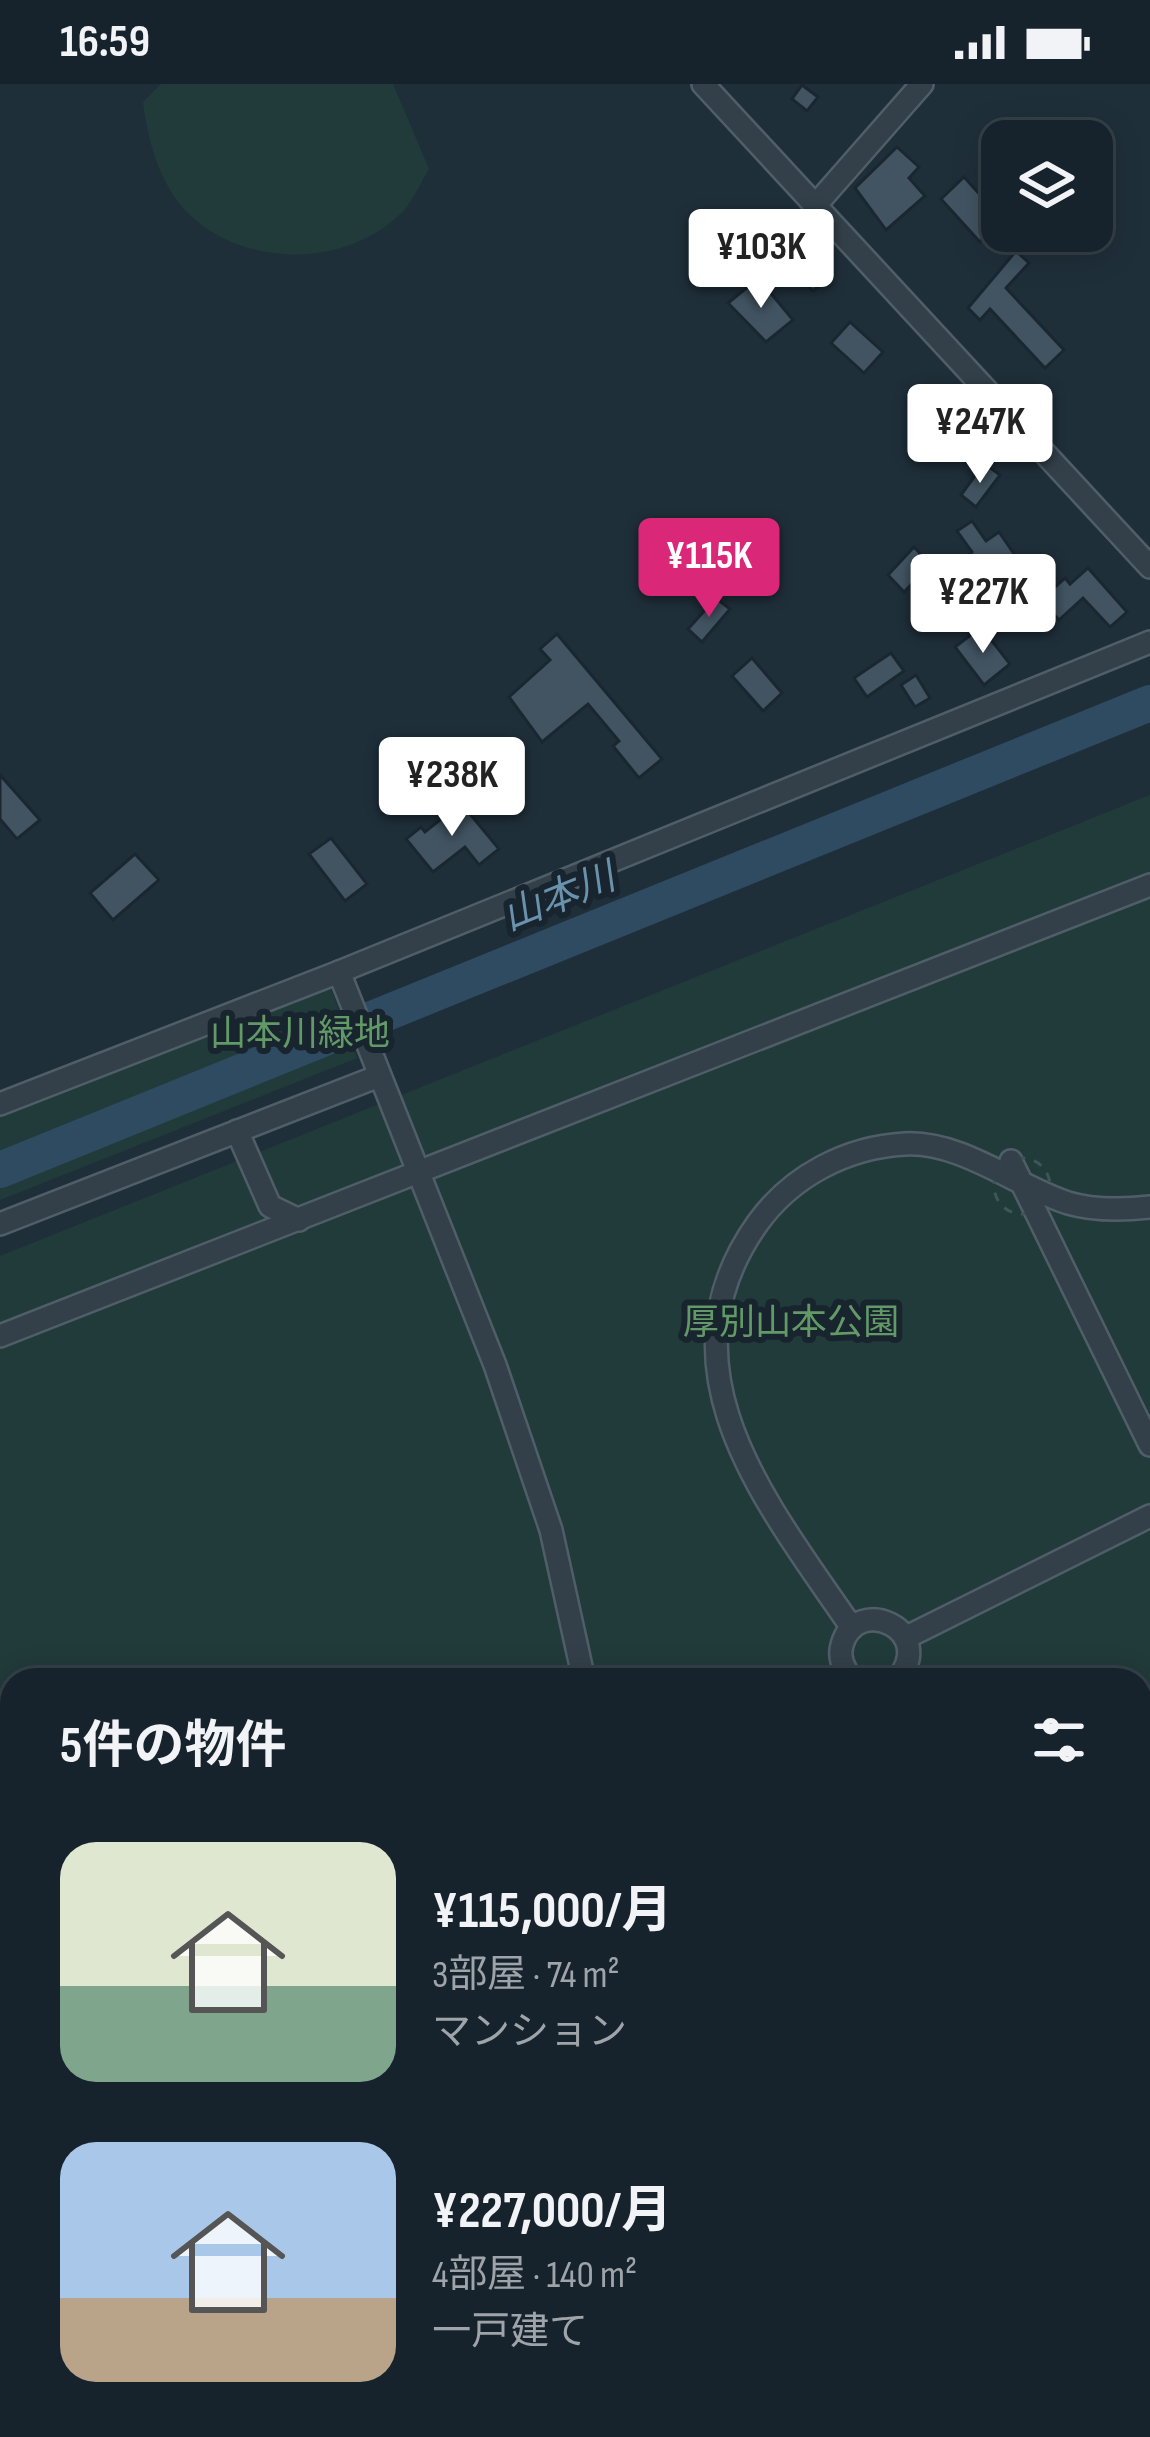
<!DOCTYPE html>
<html lang="ja">
<meta charset="utf-8">
<style>
:root{--surface:#17232c;--page:#242f38;--text:#f1f3f6;--muted:#9ea4a9;--line:#364048;--accent:#db2777}
body{margin:0;font-family:"Sofia Sans Condensed","Noto Sans JP",sans-serif;background:var(--page);color:var(--text);height:100vh;display:flex;flex-direction:column;font-size:45px;white-space:nowrap}
*{box-sizing:border-box;margin:0}
p{font-size:39px;color:var(--muted)}
.icon{flex:none;width:66px;height:66px;fill:none;stroke:currentColor;stroke-width:2;stroke-linecap:round;stroke-linejoin:round}
.map{position:relative;flex:1;overflow:hidden}
.side{position:absolute;left:0px;top:1584px;width:1152px;height:771px;display:flex;flex-direction:column;background:var(--surface);border-radius:36px 36px 0 0;box-shadow:0 6px 30px #0003,0 0 0 3px var(--line)}
.side>*{flex:none}
.tools{position:absolute;left:981px;top:36px;display:grid;gap:24px}
.tools a{display:grid;place-items:center;width:132px;height:132px;border-radius:24px;background:var(--surface);box-shadow:0 6px 30px #0003,0 0 0 3px var(--line);font-size:60px}
.price{position:absolute;translate:-50% -102px;padding:0 27px;border-radius:12px;background:#fff;color:#222;font-size:39px;line-height:78px;filter:drop-shadow(0 3px 6px #0008)}
.price::after{content:'';position:absolute;left:50%;top:72px;width:36px;height:27px;margin-left:-18px;background:inherit;clip-path:polygon(0 0,100% 0,50% 100%)}
.price.on{background:var(--accent);color:#fff}
ul{padding:0;list-style:none}
li{display:flex;align-items:center;gap:36px;height:300px;padding:0 60px}
li span{display:grid;place-items:center;flex:none;width:336px;height:240px;border-radius:36px;color:#555}
li>.icon{margin-inline-start:auto}
span .icon{width:144px;height:144px;fill:#fffc;stroke-width:1}
li b{font-size:51px}
h2{display:flex;justify-content:space-between;align-items:center;height:144px;padding:0 60px;font-size:51px}
.status{display:flex;justify-content:space-between;align-items:center;height:84px;padding:0 60px;background:var(--surface);direction:ltr}
.status svg{height:33px;fill:currentColor}
.map>svg:first-child{display:block}
</style>
<div class="status"><b>16:59</b><svg viewBox="0 0 49 12"><path d="M0 12V9h3v3zM5 12V6h3v6zM10 12V3h3v9zM15 12V0h3v12zM26 1h20v11H26zM47 4h2v5h-2z"/></svg></div>
<div class="map">
<svg width="1150" height="2353" viewBox="0 0 1150 2353">
<rect width="100%" height="100%" fill="#1f2f3a"/>
<!-- green -->
<g fill="#213b3a">
<path d="M161,0H393L429,85C421,98 414,114 405,125C350,185 243,185 187,128C159,99 148,57 143,18Z"/>
<path d="M1150,711V1847L1140,1851V1596H12V2220L0,2223V1172Z"/>
<path d="M326,892L357,974L0,1116V1025Z"/>
</g>
<g fill="none" stroke-linecap="round" stroke-linejoin="round">
<!-- river -->
<path stroke="#2f4b61" stroke-width="36" d="M0,1086L1150,619"/>
</g>
<!-- building -->
<g fill="#425462" stroke="#1a2731" stroke-width="3">
<path d="M802,1L818,13L807,27L792,15Z"/>
<path d="M897,63L919,83L909,94L925,112L886,146L855,104Z"/>
<path d="M964,93L1002,135L980,158L941,115Z"/>
<path d="M783,136L831,190L813,207L784,176L787,173L766,156Z"/>
<path d="M1016,167L1029,179L1006,204L1064,266L1045,284L990,225L980,236L968,224Z"/>
<path d="M755,197L766,210L769,207L793,236L766,258L728,219Z"/>
<path d="M850,238L883,268L864,289L831,259Z"/>
<path d="M988,382L1000,391L976,423L961,411L979,386L983,388Z"/>
<path d="M972,437L986,457L999,448L1021,480L999,495L987,477L953,508L949,504L933,519L914,498L904,508L888,491L914,463L943,494L972,468L957,447Z"/>
<path d="M1088,484L1127,528L1110,543L1083,514L1059,536L1040,516L1065,494L1070,500Z"/>
<path d="M716,514L730,525L702,558L688,545Z"/>
<path d="M981,543L1010,580L984,601L955,563Z"/>
<path d="M557,550L662,675L639,694L613,662L619,657L588,620L542,658L509,613L550,576L540,565Z"/>
<path d="M891,569L904,587L867,613L854,594Z"/>
<path d="M752,574L782,609L763,627L732,592Z"/>
<path d="M916,591L930,614L915,623L901,601Z"/>
<path d="M0,691L40,736L17,755L0,735Z"/>
<path d="M461,719L499,765L479,781L465,763L433,788L406,755L421,743L425,748Z"/>
<path d="M331,754L367,800L345,817L309,770Z"/>
<path d="M135,770L159,796L113,836L90,809Z"/>
</g>
<g fill="none" stroke-linecap="round" stroke-linejoin="round">
<!-- minor casing -->
<g stroke="#505e68" stroke-width="26">
<g id="minor">
<path d="M703,0L1150,483"/>
<path d="M814,123L922,0"/>
<path d="M339,888L495,1281L551,1446L584,1596"/>
<path d="M0,1020L339,888L1150,558"/>
<path d="M237,1047L270,1122L299,1136"/>
<path d="M1011,1077L1150,1361"/>
<path d="M0,1140L379,992"/>
<path d="M0,1252L1150,801"/>
<path d="M852,1544C769,1422 654,1286 757,1140C791,1092 847,1063 905,1060C961,1057 1016,1102 1068,1119C1095,1127 1123,1126 1150,1123"/>
<path d="M905,1554L1150,1432"/>
<path d="M853,1596C844,1586 838,1575 842,1561C856,1509 939,1546 897,1596"/>
<path d="M1140,1833L1150,1829"/>
<path d="M1140,1893L1150,1889"/>
<path d="M1063,2343L1067,2353"/>
<path d="M161,2353L186,2343"/>
</g>
</g>
<!-- path -->
<g stroke="#3e5756" stroke-width="3" stroke-dasharray="9 9" stroke-linecap="butt">
<circle cx="1022" cy="1102" r="28"/>
<path d="M1140,1626L1150,1621"/>
<path d="M1140,1800L1150,1793"/>
</g>
<!-- minor -->
<use href="#minor" stroke="#33404a" stroke-width="21"/>
</g>
<g text-anchor="middle" dominant-baseline="central" stroke-width="12" stroke-linejoin="round" paint-order="stroke">
<!-- park labels -->
<g font-size="36" fill="#629967" stroke="#18252f">
<text x="300" y="950">山本川緑地</text>
<text x="791" y="1239">厚別山本公園</text>
</g>
<!-- water labels -->
<g font-size="39" font-style="italic" fill="#6a92ad" stroke="#18252f">
<text transform="translate(559 814) rotate(-22)">山本川</text>
</g>
</g>
</svg>
<div class="tools">
<a><svg class="icon" aria-label="layers" viewBox="0 0 24 24"><path d="M12 4l9 5-9 5-9-5zM3 14l9 5 9-5"/></svg></a>
</div>
<b class="price" style="left:761px;top:227px">¥103K</b>
<b class="price" style="left:980px;top:402px">¥247K</b>
<b class="price on" style="left:709px;top:536px">¥115K</b>
<b class="price" style="left:983px;top:572px">¥227K</b>
<b class="price" style="left:452px;top:755px">¥238K</b>
<section class="side">
<h2>5件の物件<svg class="icon" aria-label="filters" viewBox="0 0 24 24"><path d="M4 7h16M4 17h16"/><circle cx="9" cy="7" r="2"/><circle cx="15" cy="17" r="2"/></svg></h2>
<ul>
<li><span style="background:linear-gradient(#dfe7d0 60%,#7fa58c 0)"><svg class="icon" aria-label="home" viewBox="0 0 24 24"><path d="M3 11l9-7 9 7M6 9v11h12V9"/></svg></span><div><b>¥115,000/月</b><p>3部屋 · 74 m²</p><p>マンション</p></div></li>
<li><span style="background:linear-gradient(#a9c7e8 65%,#b9a48a 0)"><svg class="icon" aria-label="home" viewBox="0 0 24 24"><path d="M3 11l9-7 9 7M6 9v11h12V9"/></svg></span><div><b>¥227,000/月</b><p>4部屋 · 140 m²</p><p>一戸建て</p></div></li>
</ul>
</section>
</div>
